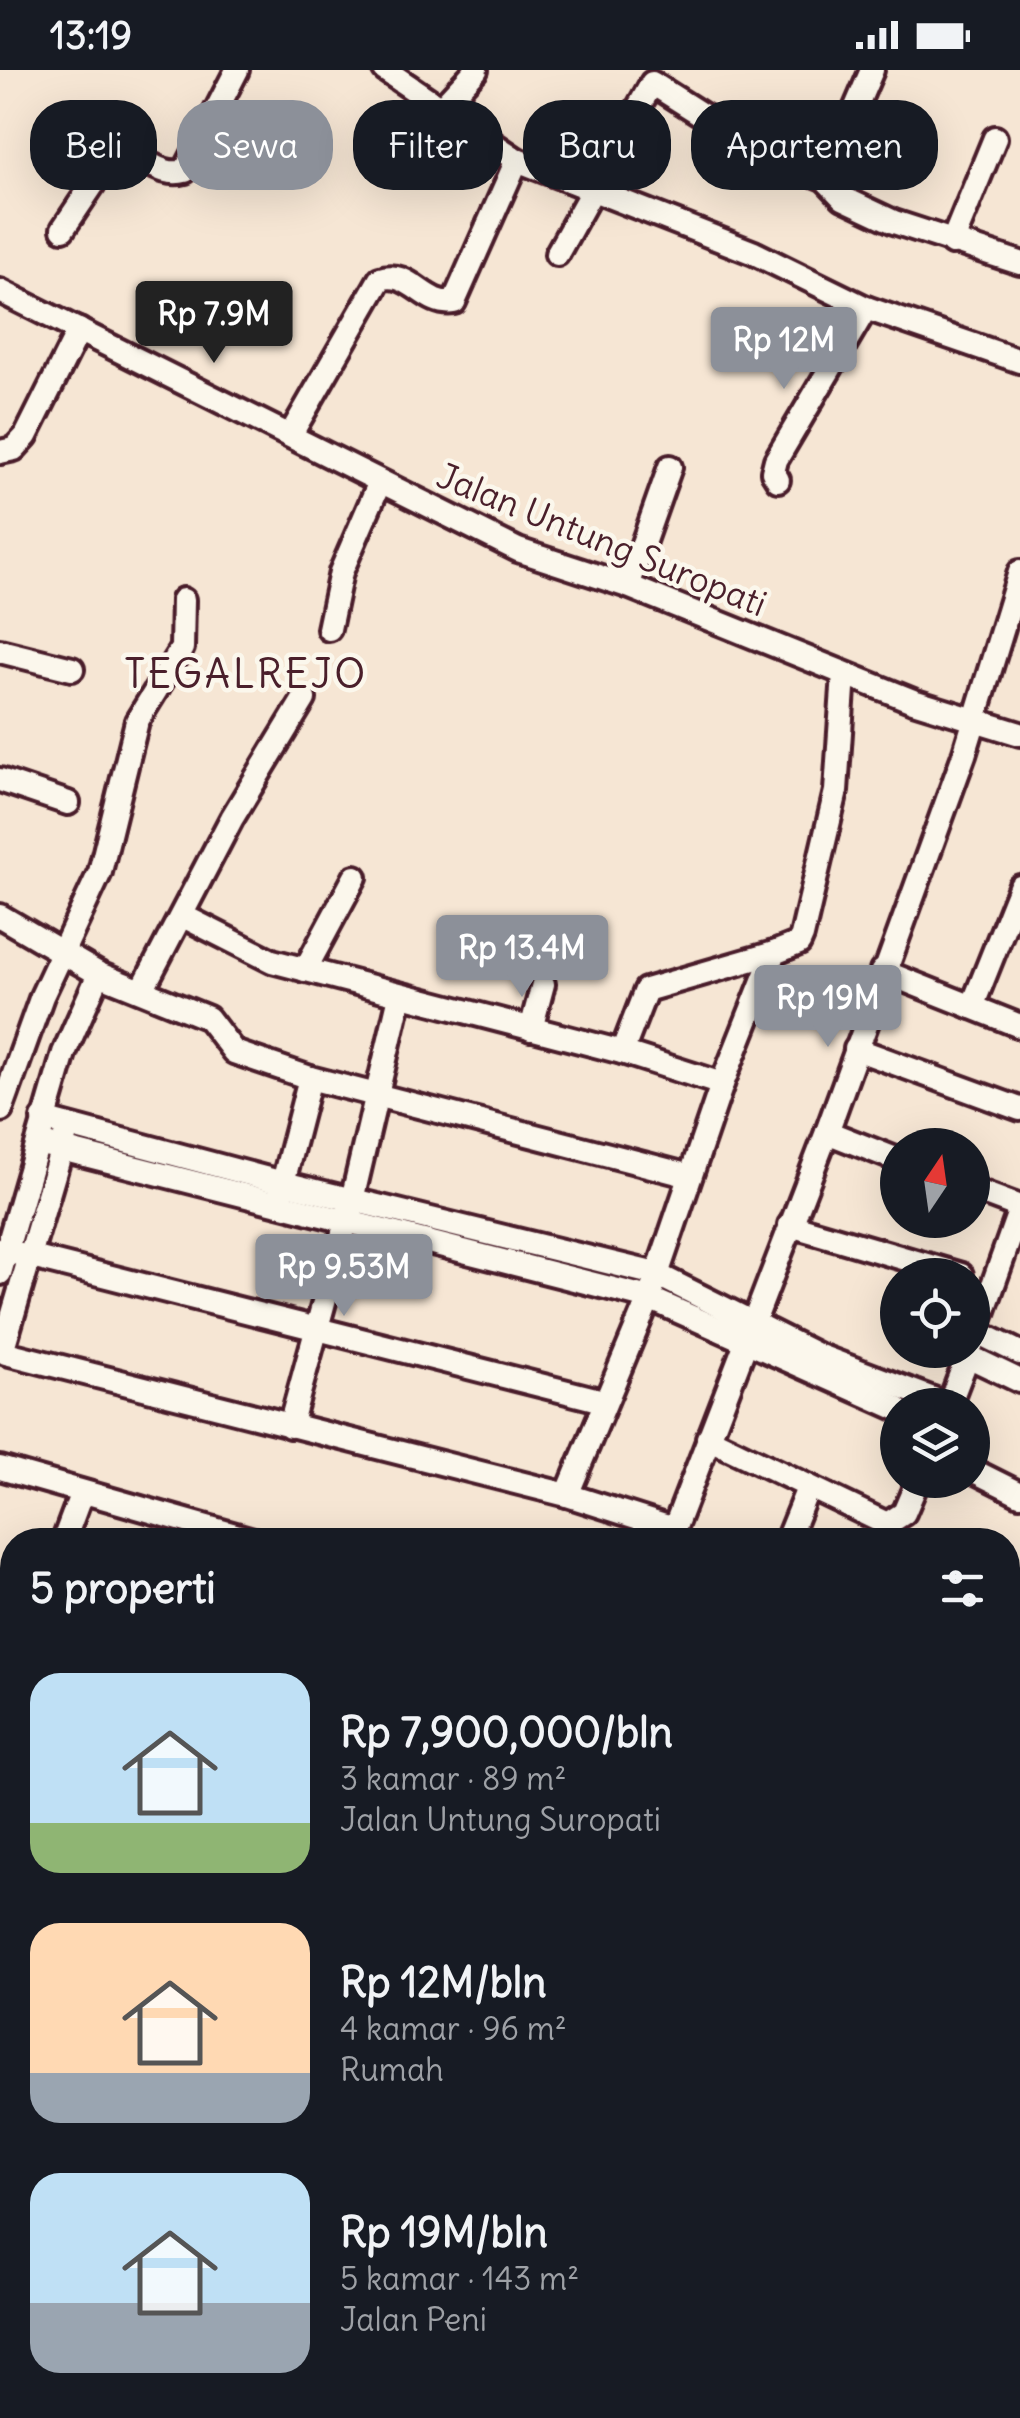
<!DOCTYPE html>
<html lang="id">
<meta charset="utf-8">
<style>
:root{--surface:#171b24;--page:#20242c;--text:#f1f3f6;--muted:#9ea1a6;--accent:#8c9099}
body{margin:0;font-family:Delius,sans-serif;background:var(--page);color:var(--text);height:100vh;display:flex;flex-direction:column;font-size:38px;white-space:nowrap}
*{box-sizing:border-box;margin:0}
p{font-size:32px;color:var(--muted)}
.icon{flex:none;width:55px;height:55px;fill:none;stroke:currentColor;stroke-width:2;stroke-linecap:round;stroke-linejoin:round}
.map{position:relative;flex:1;overflow:hidden}
.details{position:absolute;left:0px;top:1458px;width:1020px;height:892px;display:flex;flex-direction:column;background:var(--surface);border-radius:40px 40px 0 0;box-shadow:0 10px 40px #0002}
.details>*{flex:none}
.banner{position:absolute;left:30px;top:30px;width:960px;height:90px;display:flex;gap:20px}
.needle{width:65px;rotate:13deg}
.tools{position:absolute;left:880px;top:1058px;display:grid;gap:20px}
.tools a{display:grid;place-items:center;width:110px;height:110px;border-radius:50%;background:var(--surface);box-shadow:0 10px 40px #0002;font-size:50px}
.price{position:absolute;translate:-50% -85px;padding:0 22px;border-radius:10px;background:var(--accent);color:#fff;font-size:32px;line-height:65px;filter:drop-shadow(0 2px 5px #0008)}
.price::after{content:'';position:absolute;left:50%;top:60px;width:30px;height:22px;margin-left:-15px;background:inherit;clip-path:polygon(0 0,100% 0,50% 100%)}
.price.current{background:#222;color:#fff}
ul{padding:0;list-style:none}
li{display:flex;align-items:center;gap:30px;height:250px;padding:0 30px}
li span{display:grid;place-items:center;flex:none;width:280px;height:200px;border-radius:30px;color:#555}
li>.icon{margin-inline-start:auto}
span .icon{width:120px;height:120px;fill:#fffc;stroke-width:1}
li b{font-size:42px}
h2{display:flex;justify-content:space-between;align-items:center;height:120px;padding:0 30px;font-size:42px}
.chip{padding:0 35px;border-radius:40px;background:var(--surface);box-shadow:0 10px 40px #0002;font-size:35px;line-height:90px}
.chip.current{background:var(--accent);color:#fff}
.status{display:flex;justify-content:space-between;align-items:center;height:70px;padding:0 50px;background:var(--surface);direction:ltr}
.status svg{height:28px;fill:currentColor}
.map>svg:first-child{display:block}
</style>
<div class="status"><b>13:19</b><svg viewBox="0 0 49 12"><path d="M0 12V9h3v3zM5 12V6h3v6zM10 12V3h3v9zM15 12V0h3v12zM26 1h20v11H26zM47 4h2v5h-2z"/></svg></div>
<div class="map">
<svg width="1020" height="2348" viewBox="0 0 1020 2348">
<rect width="100%" height="100%" fill="#f6e6d4"/>
<filter id="ink" filterUnits="userSpaceOnUse"><feTurbulence type="fractalNoise" baseFrequency=".01" numOctaves="2"/><feDisplacementMap in="SourceGraphic" scale="20" xChannelSelector="R" yChannelSelector="G"/><feConvolveMatrix kernelMatrix="1 2 1 2 8 2 1 2 1" color-interpolation-filters="sRGB"/></filter>
<g filter="url(#ink)">
<g fill="none" stroke-linecap="round" stroke-linejoin="round">
<!-- minor casing -->
<g stroke="#4a1f2b" stroke-width="30">
<g id="minor">
<path d="M385,0L517,90L754,183L866,238L1020,291"/>
<path d="M439,40L476,0"/>
<path d="M825,109L872,0"/>
<path d="M63,159L114,83C140,79 157,109 185,101L237,0"/>
<path d="M952,173L995,68"/>
<path d="M557,184L652,13L762,83L825,109L843,128L894,152L1020,193"/>
<path d="M0,221L518,480L628,516L913,631L1020,664"/>
<path d="M291,364L380,209C411,199 424,237 454,232L517,90"/>
<path d="M0,382L14,379L26,366L79,260"/>
<path d="M778,410L773,402L776,390L866,238"/>
<path d="M628,516L670,397"/>
<path d="M329,559L341,502L379,414"/>
<path d="M0,581L72,599"/>
<path d="M0,710L68,733"/>
<path d="M0,846L99,904L208,948L234,982L310,1008L690,1106"/>
<path d="M183,846L272,891L622,982L722,1014"/>
<path d="M305,900L355,807"/>
<path d="M882,901L1020,956"/>
<path d="M142,920L232,748L304,629"/>
<path d="M972,937L1020,817"/>
<path d="M531,959L543,914"/>
<path d="M856,979L1020,1039"/>
<path d="M622,982L646,920L774,883"/>
<path d="M1,1040L42,926L100,802L137,651L182,578L183,530"/>
<path d="M43,1049L283,1113L656,1204L817,1285L949,1335"/>
<path d="M68,1057L3,1278L6,1283L567,1425L674,1459"/>
<path d="M827,1062L898,1090"/>
<path d="M38,1073L649,1228L898,1339"/>
<path d="M972,1119L1020,1137"/>
<path d="M279,1128L310,1008"/>
<path d="M790,1155L961,1205"/>
<path d="M0,1179L603,1331"/>
<path d="M0,1203L64,983L99,904"/>
<path d="M977,1262L1020,1283"/>
<path d="M972,1274L1020,1139"/>
<path d="M968,1286L1020,1311"/>
<path d="M949,1335L970,1280"/>
<path d="M290,1356L352,1130L400,926"/>
<path d="M708,1368L887,1454L904,1443L918,1410"/>
<path d="M0,1398L253,1470"/>
<path d="M972,1400L1020,1424"/>
<path d="M567,1425L649,1228L722,1014L774,883L799,873L802,866L836,721L844,604"/>
<path d="M64,1470L82,1422"/>
<path d="M670,1470L827,1062L964,685L1020,502"/>
<path d="M787,1470L808,1418"/>
<path d="M0,1730L12,1686"/>
<path d="M0,1829L12,1831"/>
<path d="M0,1942L12,1945"/>
<path d="M0,1994L12,1996"/>
<path d="M460,2338L475,2348"/>
<path d="M690,2338L704,2348"/>
<path d="M0,2340L13,2348"/>
<path d="M313,2348L317,2338"/>
</g>
</g>
<!-- minor -->
<use href="#minor" stroke="#fbf7ec" stroke-width="22"/>
</g>
</g>
<g text-anchor="middle" dominant-baseline="central" stroke-width="9" stroke-linejoin="round" paint-order="stroke">
<!-- street labels -->
<g font-size="35" fill="#4a1f2b" stroke="#fbf7ec">
<text transform="translate(602 469) rotate(22)">Jalan Untung Suropati</text>
</g>
<!-- quarter labels -->
<g font-size="40" letter-spacing="2.5" fill="#4a1f2b" stroke="#fbf7ec">
<text x="246" y="604">TEGALREJO</text>
</g>
</g>
</svg>
<div class="tools">
<a><svg class="needle" viewBox="-14 -14 28 28"><path d="M0-13l5 13h-10z" fill="#e53935"/><path d="M0 13l5-13h-10z" fill="#9ea1a6"/></svg></a>
<a><svg class="icon" aria-label="locate" viewBox="0 0 24 24"><circle cx="12" cy="12" r="6"/><path d="M12 2v4M12 18v4M2 12h4M18 12h4"/></svg></a>
<a><svg class="icon" aria-label="layers" viewBox="0 0 24 24"><path d="M12 4l9 5-9 5-9-5zM3 14l9 5 9-5"/></svg></a>
</div>
<b class="price current" style="left:214px;top:296px">Rp 7.9M</b>
<b class="price" style="left:784px;top:322px">Rp 12M</b>
<b class="price" style="left:522px;top:930px">Rp 13.4M</b>
<b class="price" style="left:828px;top:980px">Rp 19M</b>
<b class="price" style="left:344px;top:1249px">Rp 9.53M</b>
<div class="banner">
<a class="chip">Beli</a>
<a class="chip current">Sewa</a>
<a class="chip">Filter</a>
<a class="chip">Baru</a>
<a class="chip">Apartemen</a>
</div>
<section class="details">
<h2>5 properti<svg class="icon" aria-label="filters" viewBox="0 0 24 24"><path d="M4 7h16M4 17h16"/><circle cx="9" cy="7" r="2"/><circle cx="15" cy="17" r="2"/></svg></h2>
<ul>
<li><span style="background:linear-gradient(#bfe0f5 75%,#8fb573 0)"><svg class="icon" aria-label="home" viewBox="0 0 24 24"><path d="M3 11l9-7 9 7M6 9v11h12V9"/></svg></span><div><b>Rp 7,900,000/bln</b><p>3 kamar · 89 m²</p><p>Jalan Untung Suropati</p></div></li>
<li><span style="background:linear-gradient(#ffd9b3 75%,#9aa5b1 0)"><svg class="icon" aria-label="home" viewBox="0 0 24 24"><path d="M3 11l9-7 9 7M6 9v11h12V9"/></svg></span><div><b>Rp 12M/bln</b><p>4 kamar · 96 m²</p><p>Rumah</p></div></li>
<li><span style="background:linear-gradient(#bfe0f5 65%,#9aa5b1 0)"><svg class="icon" aria-label="home" viewBox="0 0 24 24"><path d="M3 11l9-7 9 7M6 9v11h12V9"/></svg></span><div><b>Rp 19M/bln</b><p>5 kamar · 143 m²</p><p>Jalan Peni</p></div></li>
</ul>
</section>
</div>
